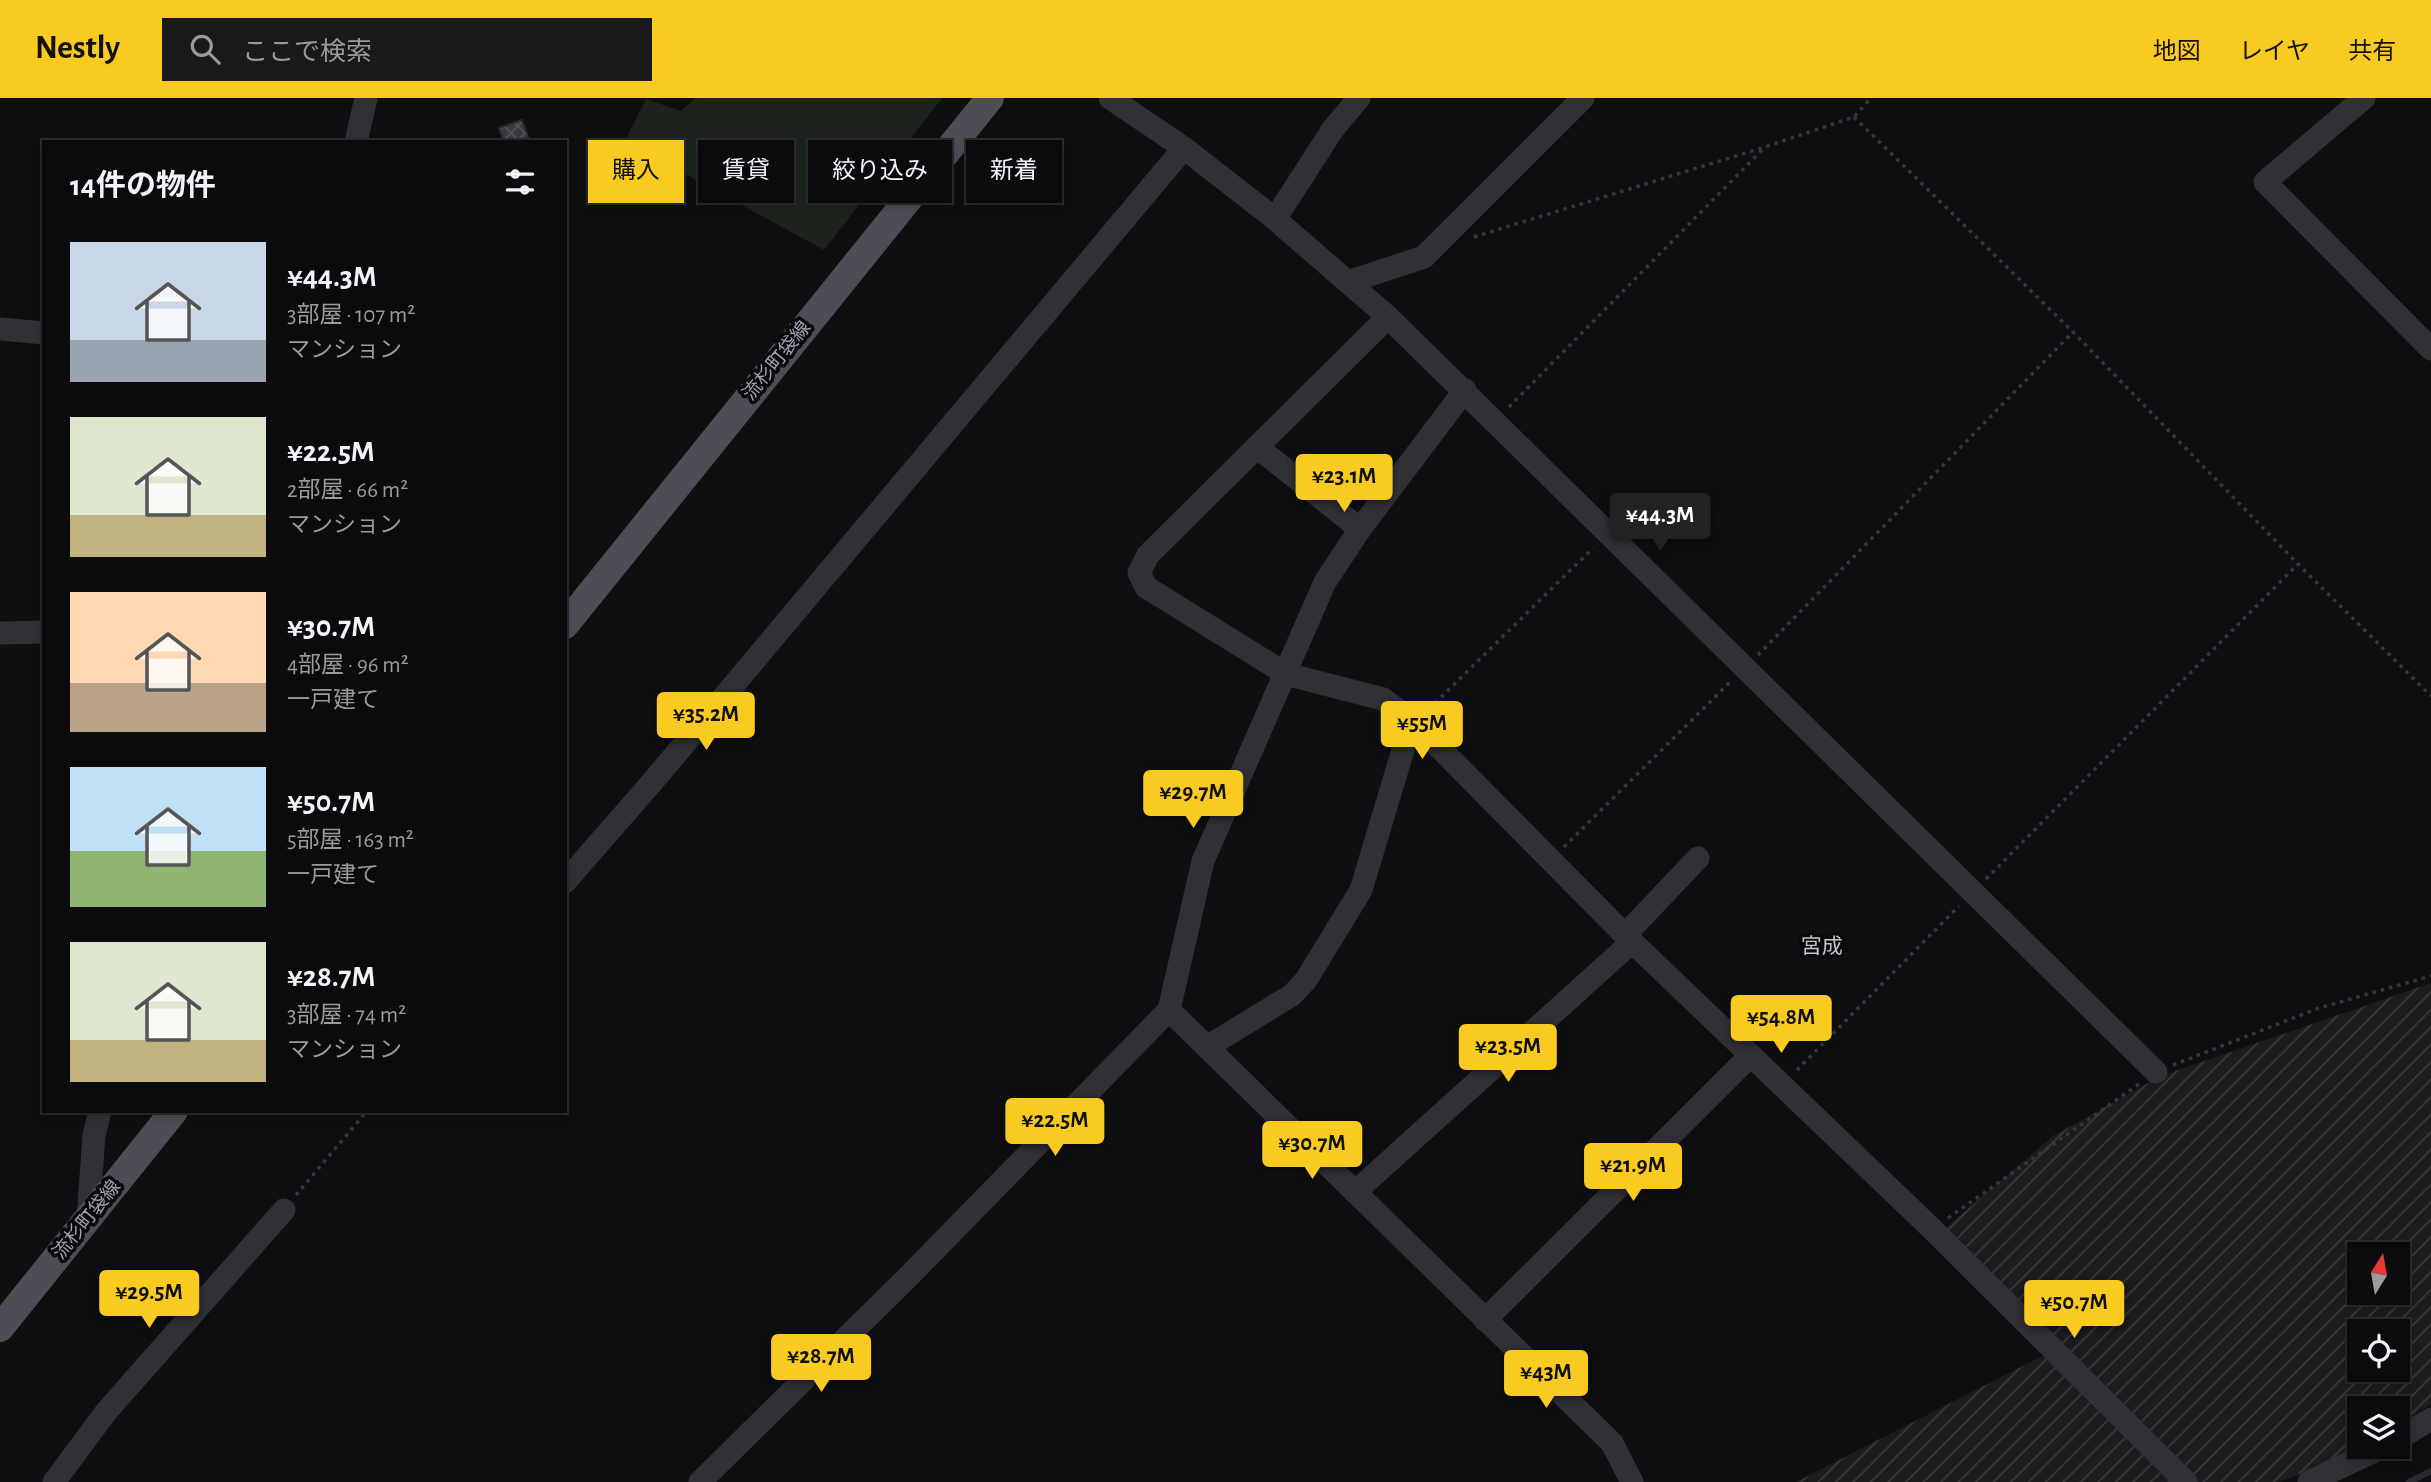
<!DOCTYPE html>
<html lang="ja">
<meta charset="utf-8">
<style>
:root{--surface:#0b0b0d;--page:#19191b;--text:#f1f3f6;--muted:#9a9b9d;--line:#2b2b2e;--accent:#f9ca1f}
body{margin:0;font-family:"Alegreya Sans","Noto Sans JP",sans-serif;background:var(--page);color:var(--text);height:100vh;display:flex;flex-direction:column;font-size:26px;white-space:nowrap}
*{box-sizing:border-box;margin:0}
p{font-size:23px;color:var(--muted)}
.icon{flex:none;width:38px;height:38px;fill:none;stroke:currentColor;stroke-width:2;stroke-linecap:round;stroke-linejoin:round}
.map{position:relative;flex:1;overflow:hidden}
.side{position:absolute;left:42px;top:42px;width:525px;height:973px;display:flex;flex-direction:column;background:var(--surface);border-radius:0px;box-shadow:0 4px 10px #0003,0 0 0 2px var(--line)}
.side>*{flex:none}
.guide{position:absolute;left:588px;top:42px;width:665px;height:63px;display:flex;gap:14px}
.needle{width:46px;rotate:11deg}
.buttons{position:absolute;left:2347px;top:1144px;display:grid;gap:14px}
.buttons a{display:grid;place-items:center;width:63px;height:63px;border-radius:0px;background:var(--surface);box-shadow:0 4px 10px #0003,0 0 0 2px var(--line);font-size:35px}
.price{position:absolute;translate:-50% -60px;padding:0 16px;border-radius:7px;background:var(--accent);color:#111;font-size:23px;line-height:46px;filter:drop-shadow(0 2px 4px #0008)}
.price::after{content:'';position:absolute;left:50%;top:42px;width:21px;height:16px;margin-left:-10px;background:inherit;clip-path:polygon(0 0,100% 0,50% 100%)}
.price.selected{background:#222;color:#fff}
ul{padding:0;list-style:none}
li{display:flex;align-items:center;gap:21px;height:175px;padding:0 28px}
li span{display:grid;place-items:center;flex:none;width:196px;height:140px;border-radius:0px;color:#555}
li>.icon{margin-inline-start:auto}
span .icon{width:84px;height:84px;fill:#fffc;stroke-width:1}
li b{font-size:30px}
h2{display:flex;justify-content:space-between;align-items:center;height:84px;padding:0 28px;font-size:30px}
.pill{padding:0 24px;border-radius:0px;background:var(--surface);box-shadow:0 4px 10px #0003,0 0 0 2px var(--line);font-size:24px;line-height:63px}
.pill.selected{background:var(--accent);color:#111}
header{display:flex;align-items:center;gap:42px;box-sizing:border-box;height:98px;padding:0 35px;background:var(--accent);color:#111}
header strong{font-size:33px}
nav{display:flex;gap:38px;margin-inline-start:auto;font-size:24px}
.search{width:490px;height:63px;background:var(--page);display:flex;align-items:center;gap:18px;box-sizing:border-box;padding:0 24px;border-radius:0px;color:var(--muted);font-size:26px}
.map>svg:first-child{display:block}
</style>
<header>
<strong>Nestly</strong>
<div class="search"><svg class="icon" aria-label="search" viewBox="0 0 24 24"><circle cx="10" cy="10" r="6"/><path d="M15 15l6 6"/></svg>ここで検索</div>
<nav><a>地図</a><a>レイヤ</a><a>共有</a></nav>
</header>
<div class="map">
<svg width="2431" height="1384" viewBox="0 0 2431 1384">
<defs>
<pattern id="industrial-furrows" width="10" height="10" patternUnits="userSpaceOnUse" patternTransform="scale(1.75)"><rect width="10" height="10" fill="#1c1b1e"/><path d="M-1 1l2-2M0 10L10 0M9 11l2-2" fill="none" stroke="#3a393c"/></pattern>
<pattern id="building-cross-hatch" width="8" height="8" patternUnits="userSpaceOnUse" patternTransform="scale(1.75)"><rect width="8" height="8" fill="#39393e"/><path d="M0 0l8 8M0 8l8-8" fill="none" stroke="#525258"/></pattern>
</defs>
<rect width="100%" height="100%" fill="#0f0f11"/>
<!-- industrial -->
<path fill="url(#industrial-furrows)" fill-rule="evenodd" d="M2431,885V1306L2398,1327V1311H2359V1348L2334,1362L2280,1384H1796L2062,1248L1942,1133L2053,1038L2161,978ZM2359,1157H2398V1195H2359ZM2359,1234H2398V1272H2359Z"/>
<!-- grass -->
<path fill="#1c231d" d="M696,0H942L824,152L625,43L646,1L681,13Z"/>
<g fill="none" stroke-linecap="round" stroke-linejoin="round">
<!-- stream -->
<path stroke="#262c34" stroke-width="6" d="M2409,1384L2431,1373"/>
</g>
<!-- building -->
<path fill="url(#building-cross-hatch)" stroke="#2a292d" stroke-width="2" d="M522,22L530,44H504L499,30Z"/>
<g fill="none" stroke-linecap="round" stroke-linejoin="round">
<!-- path -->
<g stroke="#36373d" stroke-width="3.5" stroke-dasharray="3.5 5" stroke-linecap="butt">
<path d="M1854,19L2073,234L2298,466L2431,598"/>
<path d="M1474,139L1765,49L1854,19L1871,0"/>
<path d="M1509,309L1764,50"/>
<path d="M1758,557L2073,234"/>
<path d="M1429,611L1593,450"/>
<path d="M1564,749L1730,584"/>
<path d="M1986,781L2298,466"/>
<path d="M2173,967L2319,910L2431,878"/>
<path d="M1797,972L1959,808"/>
<path d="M296,1097L367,1013"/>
<path d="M1948,1120L2139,986"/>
</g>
<!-- minor -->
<g stroke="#303036" stroke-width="23">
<path d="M1110,0L1184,50L1275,121L1388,219L2156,974"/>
<path d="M2364,0L2265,84L2431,251"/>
<path d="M356,44L366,0"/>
<path d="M1275,121L1333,31L1359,0"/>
<path d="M1348,184L1424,159L1583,0"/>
<path d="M1388,219L1148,457L1139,475L1146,489L1286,576L1383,601L1415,625L1625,837L1932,1131L2186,1384"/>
<path d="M0,231L44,235"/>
<path d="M1257,349L1360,431"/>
<path d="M0,535L44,534"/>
<path d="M565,784L654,682L1184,50"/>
<path d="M1625,837L1698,760"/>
<path d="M1169,912L1612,1345L1632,1384"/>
<path d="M1207,949L1292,897L1306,882L1361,792L1406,642L1415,625"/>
<path d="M1355,1094L1632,844"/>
<path d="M88,1120L94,1037L100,1013"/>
<path d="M1485,1222L1751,957"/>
<path d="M2398,1341L2431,1321"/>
<path d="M54,1384L106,1314L284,1112"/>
<path d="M700,1384L910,1177L1169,912L1203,763L1325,484L1360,431L1465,292"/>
<path d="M2309,1384L2383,1349"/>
</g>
<!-- major -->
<g stroke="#4c4d55" stroke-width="28">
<path d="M565,527L990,0"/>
<path d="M0,1230L174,1013"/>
</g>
</g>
<g text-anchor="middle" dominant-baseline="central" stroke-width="7" stroke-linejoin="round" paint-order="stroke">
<!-- street labels -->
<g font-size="19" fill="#a0a3b2" stroke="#0a0a0c">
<text transform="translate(777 263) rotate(-51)">流杉町袋線</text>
<text transform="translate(87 1122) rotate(-51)">流杉町袋線</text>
</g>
<!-- neighbourhood labels -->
<g font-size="21" fill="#c1c3ce" stroke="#0a0a0c">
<text x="1822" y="848">宮成</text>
</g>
</g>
</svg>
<div class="buttons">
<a><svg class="needle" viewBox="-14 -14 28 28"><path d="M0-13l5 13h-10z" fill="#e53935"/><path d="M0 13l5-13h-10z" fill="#9a9b9d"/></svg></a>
<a><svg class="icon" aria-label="locate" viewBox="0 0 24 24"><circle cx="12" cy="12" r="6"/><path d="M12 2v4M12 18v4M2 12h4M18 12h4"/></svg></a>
<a><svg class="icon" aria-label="layers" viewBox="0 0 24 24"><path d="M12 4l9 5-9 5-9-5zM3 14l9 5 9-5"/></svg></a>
</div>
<b class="price" style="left:1344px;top:416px">¥23.1M</b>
<b class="price selected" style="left:1660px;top:455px">¥44.3M</b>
<b class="price" style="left:706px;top:654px">¥35.2M</b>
<b class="price" style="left:1422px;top:663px">¥55M</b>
<b class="price" style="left:1193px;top:732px">¥29.7M</b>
<b class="price" style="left:1781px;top:957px">¥54.8M</b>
<b class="price" style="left:1508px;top:986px">¥23.5M</b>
<b class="price" style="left:1055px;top:1060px">¥22.5M</b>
<b class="price" style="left:1312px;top:1083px">¥30.7M</b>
<b class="price" style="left:1633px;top:1105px">¥21.9M</b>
<b class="price" style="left:149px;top:1232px">¥29.5M</b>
<b class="price" style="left:2074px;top:1242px">¥50.7M</b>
<b class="price" style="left:821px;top:1296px">¥28.7M</b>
<b class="price" style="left:1546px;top:1312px">¥43M</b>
<div class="guide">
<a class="pill selected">購入</a>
<a class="pill">賃貸</a>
<a class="pill">絞り込み</a>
<a class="pill">新着</a>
</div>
<section class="side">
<h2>14件の物件<svg class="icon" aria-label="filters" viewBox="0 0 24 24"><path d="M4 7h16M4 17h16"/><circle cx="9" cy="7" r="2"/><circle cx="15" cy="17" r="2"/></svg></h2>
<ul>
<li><span style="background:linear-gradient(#c9d6e8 70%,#9aa5b1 0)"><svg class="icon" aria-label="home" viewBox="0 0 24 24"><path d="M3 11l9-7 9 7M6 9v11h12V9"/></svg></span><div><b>¥44.3M</b><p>3部屋 · 107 m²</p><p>マンション</p></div></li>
<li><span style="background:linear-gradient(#dfe7d0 70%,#c2b280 0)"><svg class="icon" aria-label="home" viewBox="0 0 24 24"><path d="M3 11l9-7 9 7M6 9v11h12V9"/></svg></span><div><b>¥22.5M</b><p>2部屋 · 66 m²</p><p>マンション</p></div></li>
<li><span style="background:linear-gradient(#ffd9b3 65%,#b9a48a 0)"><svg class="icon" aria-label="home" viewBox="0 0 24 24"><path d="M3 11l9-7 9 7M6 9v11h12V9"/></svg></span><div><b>¥30.7M</b><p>4部屋 · 96 m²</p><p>一戸建て</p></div></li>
<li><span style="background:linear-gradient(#bfe0f5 60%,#8fb573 0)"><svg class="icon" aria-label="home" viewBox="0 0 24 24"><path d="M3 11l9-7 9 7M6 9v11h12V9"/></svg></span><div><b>¥50.7M</b><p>5部屋 · 163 m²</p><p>一戸建て</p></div></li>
<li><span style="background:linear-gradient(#dfe7d0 70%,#c2b280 0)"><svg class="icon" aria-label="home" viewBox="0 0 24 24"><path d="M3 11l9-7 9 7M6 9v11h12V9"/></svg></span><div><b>¥28.7M</b><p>3部屋 · 74 m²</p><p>マンション</p></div></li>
</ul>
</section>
</div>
